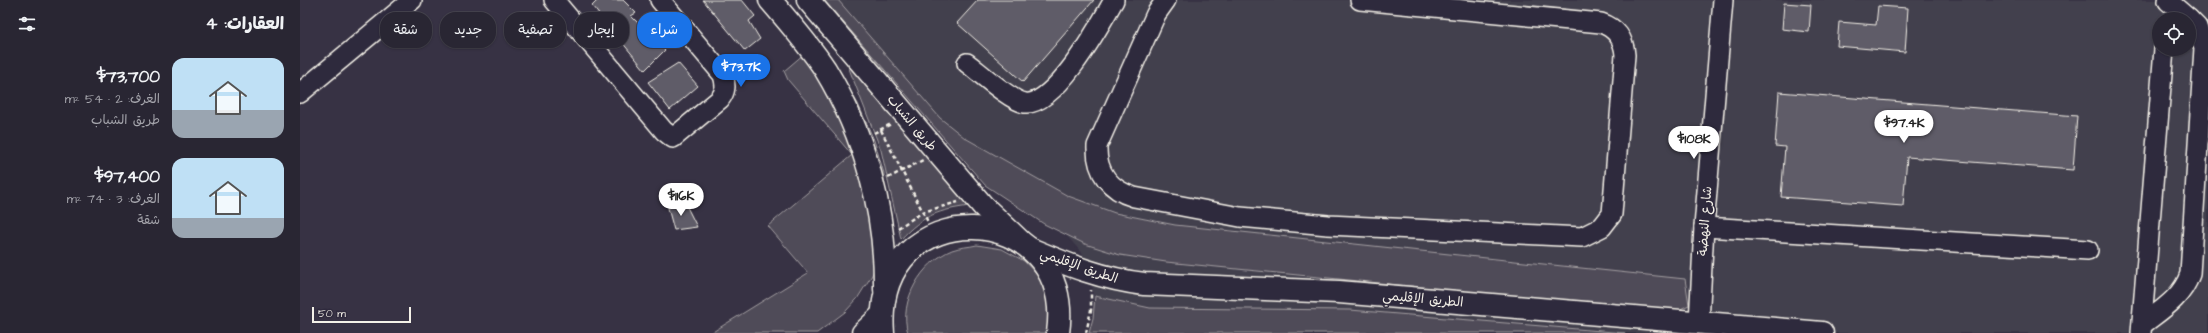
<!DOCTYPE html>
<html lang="ar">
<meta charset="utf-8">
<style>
:root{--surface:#292633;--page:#35323f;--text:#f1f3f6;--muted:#a5a5ac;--line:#45434e;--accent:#1a73e8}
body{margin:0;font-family:"Architects Daughter","Playpen Sans Arabic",sans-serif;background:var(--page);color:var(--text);direction:rtl;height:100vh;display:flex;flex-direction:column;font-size:15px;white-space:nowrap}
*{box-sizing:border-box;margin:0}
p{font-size:13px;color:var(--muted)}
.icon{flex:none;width:22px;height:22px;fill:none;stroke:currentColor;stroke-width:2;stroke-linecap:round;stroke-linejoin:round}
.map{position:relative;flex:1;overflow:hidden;direction:ltr}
.details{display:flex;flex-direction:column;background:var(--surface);width:300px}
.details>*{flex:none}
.top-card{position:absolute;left:12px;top:12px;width:380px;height:36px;direction:rtl;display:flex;gap:8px}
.fabs{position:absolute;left:1852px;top:12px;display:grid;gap:8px}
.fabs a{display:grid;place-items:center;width:44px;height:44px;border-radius:50%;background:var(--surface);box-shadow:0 1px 3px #0004,0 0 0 1px var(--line);font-size:20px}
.scale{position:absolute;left:12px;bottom:10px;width:99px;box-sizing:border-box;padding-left:4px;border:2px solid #f4f1e8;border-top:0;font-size:11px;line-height:14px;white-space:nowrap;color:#f4f1e8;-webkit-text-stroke:3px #2f2a3d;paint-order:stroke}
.price{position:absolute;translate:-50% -34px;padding:0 9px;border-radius:14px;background:#fff;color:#222;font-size:13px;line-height:26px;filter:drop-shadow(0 1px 2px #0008)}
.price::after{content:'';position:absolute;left:50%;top:24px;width:12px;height:9px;margin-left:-6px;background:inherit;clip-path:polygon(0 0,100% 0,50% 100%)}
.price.current{background:var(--accent);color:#fff}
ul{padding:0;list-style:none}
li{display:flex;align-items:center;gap:12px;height:100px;padding:0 16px}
li span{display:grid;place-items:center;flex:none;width:112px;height:80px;border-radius:12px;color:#555}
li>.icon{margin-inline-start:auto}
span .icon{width:48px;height:48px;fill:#fffc;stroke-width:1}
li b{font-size:17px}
h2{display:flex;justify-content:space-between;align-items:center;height:48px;padding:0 16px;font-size:17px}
.chip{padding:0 14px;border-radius:16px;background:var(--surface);box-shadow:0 1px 3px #0004,0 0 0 1px var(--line);font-size:14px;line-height:36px}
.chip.current{background:var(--accent);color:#fff}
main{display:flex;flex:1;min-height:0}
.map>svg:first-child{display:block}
</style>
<main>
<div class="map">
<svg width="1908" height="333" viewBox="0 0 1908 333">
<rect width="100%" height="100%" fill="#373244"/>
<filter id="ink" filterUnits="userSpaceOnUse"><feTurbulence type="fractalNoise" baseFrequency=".025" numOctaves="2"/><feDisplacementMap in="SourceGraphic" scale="8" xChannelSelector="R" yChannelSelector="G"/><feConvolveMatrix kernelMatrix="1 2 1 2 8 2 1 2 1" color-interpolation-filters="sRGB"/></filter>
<g filter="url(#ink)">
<!-- built -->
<path fill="#433f4e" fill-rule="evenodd" d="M522,0H1908V333H796L792,282L782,253L767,236L753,225L688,182L590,77ZM1859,19H1889V49H1859Z"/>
<!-- green -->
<g fill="#504b59" stroke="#a29ea0">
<path d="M524,0H538L640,118L665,138L768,196L815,213L875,225L1385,279L1389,305L1374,312L866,262L820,255L785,244L744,224L685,185Z"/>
<path d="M518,42L541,75L558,104L574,140L584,173V238L572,275L557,299L545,312L517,333H411L508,273L468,226L552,155L488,80L484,71Z"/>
<path d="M544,56L670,206C639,210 623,215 601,239L581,150Z"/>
<path d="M677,245L702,249L724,261L741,279L751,303L750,333H608C598,301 622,262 652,250C660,247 669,247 677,245Z"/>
<path d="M795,296L850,308L1050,310L1325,333H789L793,318Z"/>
</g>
<!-- building -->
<g fill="#5f5c67" stroke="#f4f1e8">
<path d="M298,0H323L336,13L331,16L365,50L345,70L292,6Z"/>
<path d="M403,0H442L455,16L449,21L460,39L445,51Z"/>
<path d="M678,0H794L723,82L657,23Z"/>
<path d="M1484,3L1511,5L1509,32L1482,29Z"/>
<path d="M1578,6L1608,8L1605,52L1537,46L1539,22L1576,25Z"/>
<path d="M378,63L398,86L370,110L348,82Z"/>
<path d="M1479,92L1777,116L1773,170L1607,157L1603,206L1481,197L1485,147L1475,146Z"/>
<path d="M384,201L397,227L374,230L368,208Z"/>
</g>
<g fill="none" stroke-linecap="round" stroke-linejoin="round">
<!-- minor casing -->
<g stroke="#f4f1e8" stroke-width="22">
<g id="minor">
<path d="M254,0L364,131L373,138L420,99C426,91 426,85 423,75L360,0"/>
<path d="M866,0L856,14L797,146C796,172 810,190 834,197L940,217L1028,225L1282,237L1302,227L1312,214L1325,55C1324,39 1316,28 1301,23L1060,0"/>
<path d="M1868,1L1889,19"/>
<path d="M667,63C679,72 711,101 725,103C755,107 801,23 814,0"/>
<path d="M0,93L112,0"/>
<path d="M1404,227L1788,250"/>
<path d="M1399,323L1404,227L1423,0"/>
<path d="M1842,325C1861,310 1882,298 1890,274L1904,48L1897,27L1889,19"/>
<path d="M1841,333L1864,49"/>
</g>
</g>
<!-- major casing -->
<g stroke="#f4f1e8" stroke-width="25">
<g id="major">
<path d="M470,0C489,22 509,45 525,69C565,135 586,212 585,289"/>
<path d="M508,0L683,206L721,242"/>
</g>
</g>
<!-- highway casing -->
<g stroke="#f4f1e8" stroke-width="25">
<g id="highway">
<path d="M730,249C768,265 803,279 844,284L1039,292L1522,333"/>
<path d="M563,333L582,315"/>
<path d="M583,333C571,188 777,198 758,333"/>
</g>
</g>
<!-- path -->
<g stroke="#f4f1e8" stroke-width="2.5" stroke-dasharray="4 3" stroke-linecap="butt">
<path d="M581,130L628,222"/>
<path d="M574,133L591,124"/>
<path d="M588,178L623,160"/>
<path d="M598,228L623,212L658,202"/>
<path d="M786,333L791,310V290"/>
</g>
<!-- minor -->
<use href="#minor" stroke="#2f2a3d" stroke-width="19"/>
<!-- major -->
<use href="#major" stroke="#2f2a3d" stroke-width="22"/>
<!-- highway -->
<use href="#highway" stroke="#2f2a3d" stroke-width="22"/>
</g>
</g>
<g text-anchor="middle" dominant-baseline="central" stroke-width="3" stroke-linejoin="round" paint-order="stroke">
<!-- street labels -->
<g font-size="13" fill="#f4f1e8" stroke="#2f2a3d">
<text transform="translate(612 123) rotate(50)">طريق الشباب</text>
<text transform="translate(1405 221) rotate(-86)">شارع النهضة</text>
<text transform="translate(779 266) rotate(19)">الطريق الإقليمي</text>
<text transform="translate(1123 299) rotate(5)">الطريق الإقليمي</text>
</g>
</g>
</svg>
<div class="fabs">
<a><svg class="icon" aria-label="locate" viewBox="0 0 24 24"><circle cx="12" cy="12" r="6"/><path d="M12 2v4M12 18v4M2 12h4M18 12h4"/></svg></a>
</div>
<div class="scale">50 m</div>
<b class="price current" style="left:441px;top:88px">$73.7K</b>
<b class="price" style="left:1604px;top:144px">$97.4K</b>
<b class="price" style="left:1394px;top:160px">$108K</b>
<b class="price" style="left:381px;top:217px">$116K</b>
<div class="top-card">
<a class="chip current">شراء</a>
<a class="chip">إيجار</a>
<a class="chip">تصفية</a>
<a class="chip">جديد</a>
<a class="chip">شقة</a>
</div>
</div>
<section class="details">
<h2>العقارات: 4<svg class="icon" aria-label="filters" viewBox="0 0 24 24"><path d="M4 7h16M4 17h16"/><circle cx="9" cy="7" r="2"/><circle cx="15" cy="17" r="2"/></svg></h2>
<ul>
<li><span style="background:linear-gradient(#bfe0f5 65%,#9aa5b1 0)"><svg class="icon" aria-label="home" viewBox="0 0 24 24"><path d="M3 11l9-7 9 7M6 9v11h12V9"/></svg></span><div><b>$73,700</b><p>الغرف: 2 · 54 m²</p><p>طريق الشباب</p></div></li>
<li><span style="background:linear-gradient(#bfe0f5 75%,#9aa5b1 0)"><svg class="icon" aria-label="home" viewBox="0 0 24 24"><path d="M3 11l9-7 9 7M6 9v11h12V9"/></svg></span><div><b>$97,400</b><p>الغرف: 3 · 74 m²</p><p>شقة</p></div></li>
</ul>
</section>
</main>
